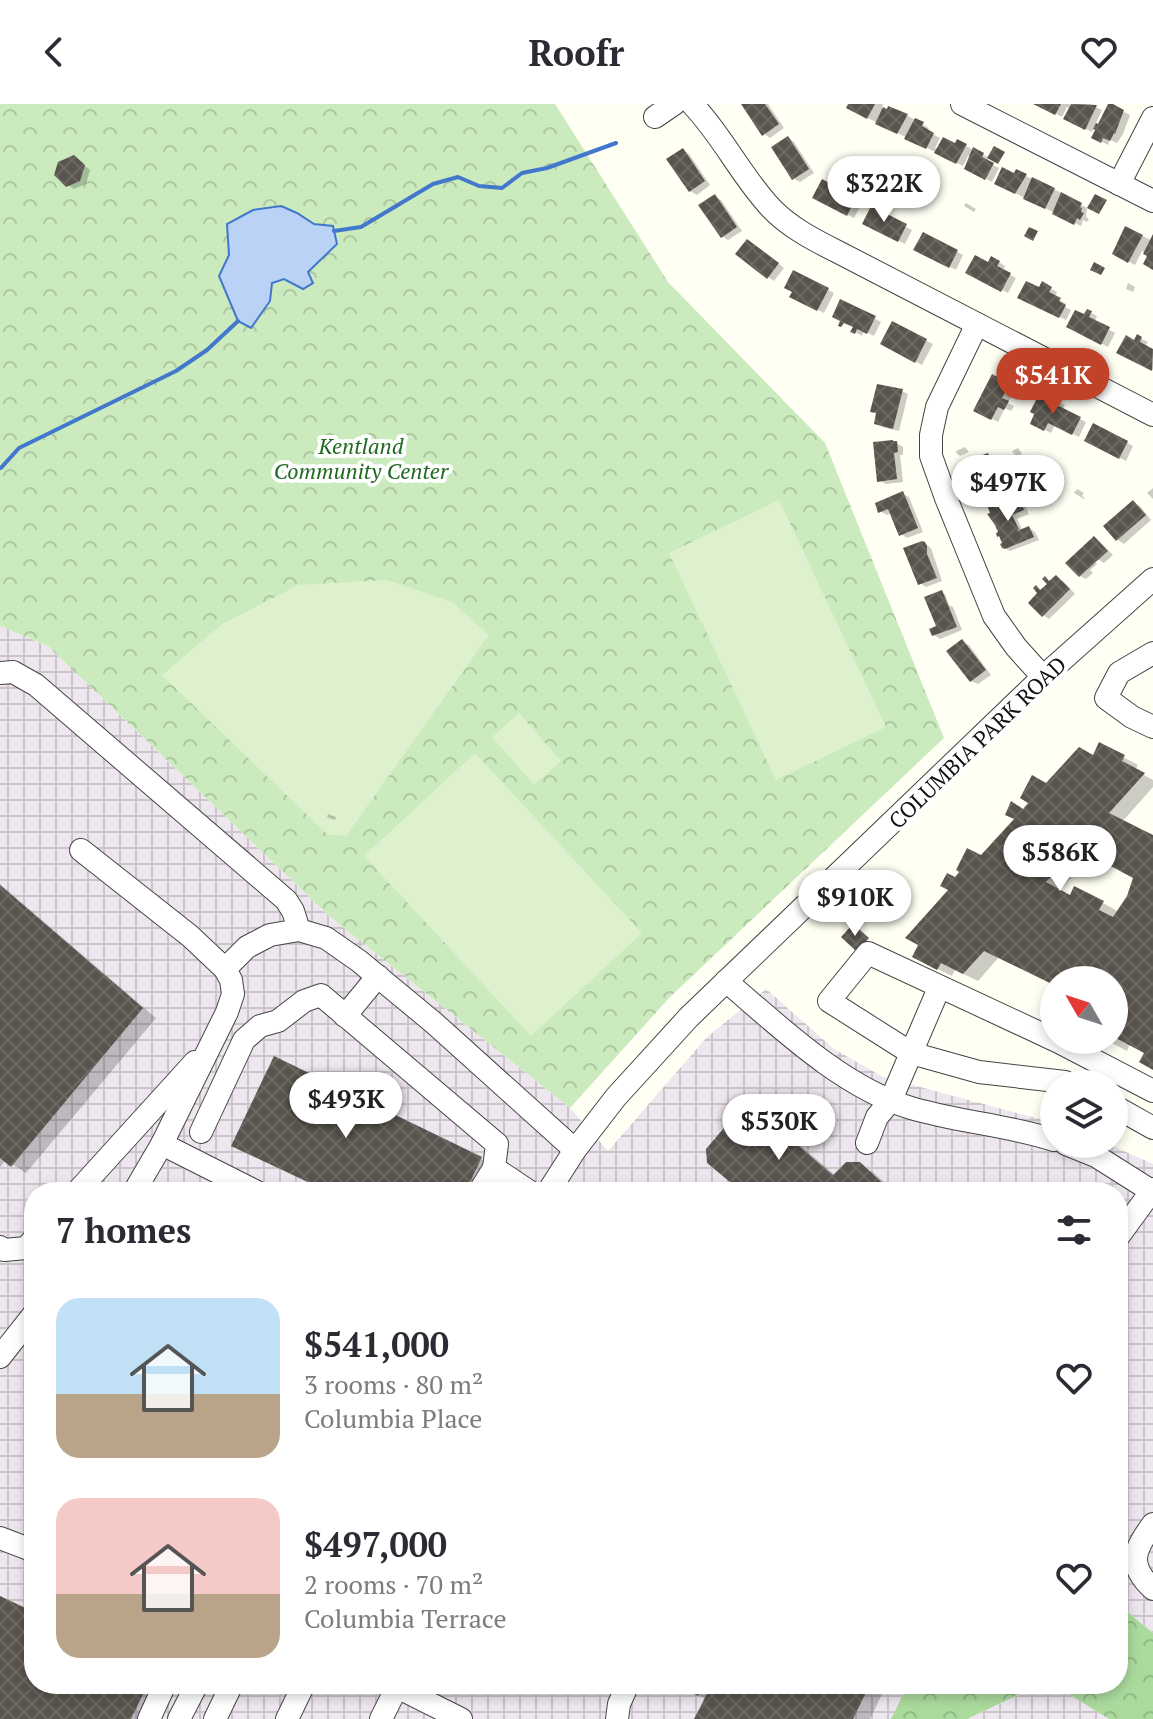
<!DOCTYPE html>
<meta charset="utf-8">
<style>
:root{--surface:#fff;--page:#f2f2f3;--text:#2b2b33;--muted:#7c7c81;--accent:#c04229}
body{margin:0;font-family:"PT Serif",serif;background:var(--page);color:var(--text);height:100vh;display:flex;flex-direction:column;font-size:30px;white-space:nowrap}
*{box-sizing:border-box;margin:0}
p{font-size:26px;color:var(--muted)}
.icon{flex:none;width:44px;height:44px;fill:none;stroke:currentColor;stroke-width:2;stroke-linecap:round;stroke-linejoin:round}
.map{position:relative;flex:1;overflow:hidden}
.side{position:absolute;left:24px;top:1078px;width:1104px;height:512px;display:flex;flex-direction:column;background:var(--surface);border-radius:32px;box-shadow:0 4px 12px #0003}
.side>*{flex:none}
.needle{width:52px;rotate:309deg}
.buttons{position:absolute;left:1040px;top:862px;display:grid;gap:16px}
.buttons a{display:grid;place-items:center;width:88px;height:88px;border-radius:50%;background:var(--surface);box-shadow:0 4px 12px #0003;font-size:40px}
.price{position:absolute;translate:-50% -68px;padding:0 18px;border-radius:28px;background:#fff;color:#222;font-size:26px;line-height:52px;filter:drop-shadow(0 2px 4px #0008)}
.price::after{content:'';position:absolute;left:50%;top:48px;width:24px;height:18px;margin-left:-12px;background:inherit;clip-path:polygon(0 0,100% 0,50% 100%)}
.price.current{background:var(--accent);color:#fff}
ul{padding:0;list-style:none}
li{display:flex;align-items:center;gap:24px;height:200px;padding:0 32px}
li span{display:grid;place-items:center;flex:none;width:224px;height:160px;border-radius:24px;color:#555}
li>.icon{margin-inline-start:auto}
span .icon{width:96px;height:96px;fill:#fffc;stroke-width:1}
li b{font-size:34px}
h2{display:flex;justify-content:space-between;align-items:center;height:96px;padding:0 32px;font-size:34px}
header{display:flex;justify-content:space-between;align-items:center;height:104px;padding:0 32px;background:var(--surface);font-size:36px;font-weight:700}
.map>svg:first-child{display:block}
</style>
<header><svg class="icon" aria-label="back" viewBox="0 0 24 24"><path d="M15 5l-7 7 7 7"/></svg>Roofr<svg class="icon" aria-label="heart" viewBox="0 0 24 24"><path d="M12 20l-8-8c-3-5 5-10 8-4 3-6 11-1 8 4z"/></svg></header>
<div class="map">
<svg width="1153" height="1615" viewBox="0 0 1153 1615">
<defs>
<pattern id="industrial-grid" width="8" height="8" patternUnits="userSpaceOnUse" patternTransform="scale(2)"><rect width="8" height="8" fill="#eee6ee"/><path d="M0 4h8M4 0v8" fill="none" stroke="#cbc4cb"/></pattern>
<pattern id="forest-crowns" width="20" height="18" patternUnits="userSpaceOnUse" patternTransform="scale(2)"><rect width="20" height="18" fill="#abda9d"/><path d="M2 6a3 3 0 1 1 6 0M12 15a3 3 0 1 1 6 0" fill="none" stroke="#92ba86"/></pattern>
<pattern id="park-crowns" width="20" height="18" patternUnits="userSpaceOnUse" patternTransform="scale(2)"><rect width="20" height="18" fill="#cbeabd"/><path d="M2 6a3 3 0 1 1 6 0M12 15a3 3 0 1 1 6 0" fill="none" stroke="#adc8a1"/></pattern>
<pattern id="building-cross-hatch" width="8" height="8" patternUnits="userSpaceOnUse" patternTransform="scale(2)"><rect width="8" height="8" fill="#59544d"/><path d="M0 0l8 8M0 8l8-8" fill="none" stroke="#6c6862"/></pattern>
</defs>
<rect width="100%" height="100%" fill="#fffff4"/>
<!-- industrial -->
<g fill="url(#industrial-grid)">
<path d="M0,522L48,542L329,812L570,1004L608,1047L707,933L766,885L834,945L883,973L1054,1019V1040H1108L1153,1060V1529L1118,1500V1088H34V1580H908L891,1615H0Z"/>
<path d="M1042,1580H1052L1109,1615H967Z"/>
</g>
<!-- forest -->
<g fill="url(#forest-crowns)">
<path d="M1118,1500L1153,1529V1615H1109L1052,1580H1118Z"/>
<path d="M908,1580H1041L967,1615H891Z"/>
</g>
<!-- park -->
<path fill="url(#park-crowns)" d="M0,0H555L668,178L825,339L944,634L669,894L570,1004L329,812L48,542L0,522Z"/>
<!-- pitch -->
<g fill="#def1cf">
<path d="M779,396L886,623L776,676L669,449Z"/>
<path d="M387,476L452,498L489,531L346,732L328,731L162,571L221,521L298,481Z"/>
<path d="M519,609L561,657L534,681L492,633Z"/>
<path d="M475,649L642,829L531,932L364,752Z"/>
</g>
<!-- water -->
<path fill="#bad2f6" stroke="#4177cc" stroke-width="2" d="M281,102L297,109L314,120L333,122L337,140L308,168L313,179L303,185L284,175L272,179L270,197L251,224L238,217L219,172L229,151L227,120L253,106Z"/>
<!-- shadow -->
<g fill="#0003" fill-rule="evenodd">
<path d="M743,0H768L784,24L770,34L764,30Z"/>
<path d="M850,0H883L882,4L888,7L889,5L908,12L929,24L927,27L940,34L935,44L938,46L956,42L958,38L989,54L987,58L999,64L992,78L966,64L971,53L968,52L963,62L848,4Z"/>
<path d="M1037,0H1069L1072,2L1073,0H1090L1102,6L1092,28L1072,18L1070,5L1067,3L1062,13Z"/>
<path d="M1110,1L1130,11L1123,30L1117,39L1110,36L1108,41L1093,33Z"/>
<path d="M788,34L794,38L814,69L800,78L794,75Z"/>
<path d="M683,46L689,50L710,81L697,91L690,87Z"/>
<path d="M74,53L90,66L86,80L74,85L68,81Z"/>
<path d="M873,63L881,68L878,71L871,67Z"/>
<path d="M1017,68L1054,85L1087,104L1086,113L1089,115L1087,118L1083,116L1081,122L1003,83Z"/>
<path d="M822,78L862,99L854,114L814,93Z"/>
<path d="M715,93L721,96L742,127L728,136L722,132Z"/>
<path d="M966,99L976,105L974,108L964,102Z"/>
<path d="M872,105L912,126L905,140L865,119Z"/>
<path d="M1126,124L1153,137V164L1150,151L1142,147L1135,161L1115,150Z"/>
<path d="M923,130L963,151L956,166L916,145Z"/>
<path d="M754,141L784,164L774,177L768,173Z"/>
<path d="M992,154L1005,162L1003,167L1016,174L1008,189L968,168L989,160Z"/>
<path d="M794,168L834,189L824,209L792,193Z"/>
<path d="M1128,179L1135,183L1133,188L1126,185Z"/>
<path d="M1043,180L1057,188L1055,193L1066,200L1065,203L1071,206L1066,216L1026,196L1040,186Z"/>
<path d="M841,198L881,218L874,232L864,227L862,232L853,227L855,223Z"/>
<path d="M1088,207L1097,212L1095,218L1115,229L1108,243L1068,222L1085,213Z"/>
<path d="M893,220L933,240L922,261L883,239Z"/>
<path d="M1138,233L1148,238L1145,243L1153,248V266L1119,248L1135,239Z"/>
<path d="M993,273L1015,285L1008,299L1014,302L1011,307L1005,304L998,318L975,306Z"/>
<path d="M902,287L908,290L899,327L882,323L876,319L878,310Z"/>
<path d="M1050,293L1065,301L1062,306L1086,318L1079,333L1055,321L1051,329L1032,319Z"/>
<path d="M1094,321L1133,342L1126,357L1086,336Z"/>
<path d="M896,339L903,343V351H900L903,378L886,380L879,376Z"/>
<path d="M965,343L969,348L960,352L957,350L956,347Z"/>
<path d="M1018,344L1022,350L1016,352L1012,347Z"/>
<path d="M988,352L990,353L994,364L998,366L1007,389L992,395L985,392Z"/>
<path d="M1034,363L1038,368L1032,371L1028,366Z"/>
<path d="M1048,384L1053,390L1048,392L1043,387Z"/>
<path d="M1153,384V395L1147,389Z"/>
<path d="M1077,385L1084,389L1082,392L1085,394L1084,395L1074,389Z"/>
<path d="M903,390L909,393L923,428L907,434L901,430L892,409L887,411L880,407Z"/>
<path d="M1004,396L1009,403L1020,399L1026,403L1029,410L1017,415L1023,427L1029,424L1035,428L1039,436L1010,447L1003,443L1002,434L999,432Z"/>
<path d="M1133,399L1140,402L1151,416L1124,440L1118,436L1106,423Z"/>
<path d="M1094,434L1100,438L1113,451L1104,459L1089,450L1087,454L1097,460L1090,466L1093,469L1086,475L1080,472Z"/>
<path d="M924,439L931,444L942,477L926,483L920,479Z"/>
<path d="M1057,473L1063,477L1075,490L1049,515L1043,511L1040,489L1036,484L1042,487Z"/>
<path d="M942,488L945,490L949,501L953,503L962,526L940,535L934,531L939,524Z"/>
<path d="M962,537L969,541L991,571L978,580L971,577Z"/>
<path d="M1100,641L1138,661L1135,666L1153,676V683L1122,718L1153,734V964L1146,948L1130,940L1127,947L1106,936H1114V876H1054V880L999,853L978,877L955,866L952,872L928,860L955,776L982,753L1047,681L1094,653ZM1092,751L1136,774L1128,793L1119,808L1103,799L1070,793L1059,787Z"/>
<path d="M328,710L336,713L335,716L327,713Z"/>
<path d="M0,780L156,914L26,1069L6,1056L0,1063Z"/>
<path d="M757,1009L772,1017L836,1072L859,1060L874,1069L895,1088H745Z"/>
<path d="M481,1055L494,1063L483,1088H330Z"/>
<path d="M932,1085L937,1088H916L918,1086Z"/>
<path d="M0,1494L34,1511V1580H166L149,1615H0Z"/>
<path d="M675,1580H887L870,1615H697L706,1595Z"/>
</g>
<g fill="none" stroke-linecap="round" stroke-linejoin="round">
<!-- stream -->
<g stroke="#4177cc" stroke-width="4">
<path d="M334,127L361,123L433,80L458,73L479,82L502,84L522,69L547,64L616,39"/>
<path d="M1,364L19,344L176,267L207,246L238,217"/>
</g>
</g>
<!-- building -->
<g fill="url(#building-cross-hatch)" fill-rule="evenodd">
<path d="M741,0H765L779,20L762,32Z"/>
<path d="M848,0H875L867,15L846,4Z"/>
<path d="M1033,0H1061L1055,11Z"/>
<path d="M1071,0L1097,1L1085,26L1063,15Z"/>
<path d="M1108,0H1113L1124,6L1115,30L1114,29L1110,37L1103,34L1101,39L1091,34L1095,26L1093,25L1096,19L1098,20Z"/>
<path d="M888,2L908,10L897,30L875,20L883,3L887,5Z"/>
<path d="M915,14L924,18L922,22L934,29L926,45L904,35Z"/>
<path d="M788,32L809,65L792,76L771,43Z"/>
<path d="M943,33L955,39L957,35L967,40L956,60L934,49Z"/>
<path d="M994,42L1005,48L998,60L987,54Z"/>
<path d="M973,43L984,49L982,53L994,59L985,76L964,65Z"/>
<path d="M683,44L705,77L689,88L666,55Z"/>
<path d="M74,51L85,61L80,77L66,83L54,71L58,58Z"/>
<path d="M1002,63L1014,69L1016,65L1027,70L1015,90L994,80Z"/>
<path d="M1032,73L1055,84L1045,105L1023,95Z"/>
<path d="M822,75L856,93L847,112L812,94Z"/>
<path d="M1061,88L1082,99L1080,103L1082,104L1081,108L1084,109L1080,116L1077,114L1074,121L1052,110Z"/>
<path d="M715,90L737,123L721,134L698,101Z"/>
<path d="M1095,90L1107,96L1099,110L1087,104Z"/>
<path d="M871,102L907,120L898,138L862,120Z"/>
<path d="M1125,122L1143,131L1128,159L1112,150Z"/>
<path d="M1029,123L1038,127L1033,137L1024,132Z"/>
<path d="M923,128L958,146L949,164L913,146Z"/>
<path d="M1153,130V166L1143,160L1147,152L1143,150Z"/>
<path d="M747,135L779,159L767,175L735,150Z"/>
<path d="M975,151L988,158L991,152L1000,157L997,162L1011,169L1001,188L965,169Z"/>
<path d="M1094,158L1105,164L1101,171L1090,166Z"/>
<path d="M793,166L829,184L817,207L789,193L792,188L784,184Z"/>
<path d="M1026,177L1039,183L1042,177L1052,183L1049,188L1061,194L1059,197L1066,201L1059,214L1017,194Z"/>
<path d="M840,195L876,212L867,230L857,225L855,230L850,228L853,223L844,219L841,223L838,222L840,217L832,213Z"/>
<path d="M1087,205L1092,207L1089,213L1110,223L1101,241L1066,223L1075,206L1084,210Z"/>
<path d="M892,217L927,235L915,259L880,240Z"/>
<path d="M1137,230L1142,233L1140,238L1153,245L1152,267L1116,249L1126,231L1134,236Z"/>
<path d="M992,270L1010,280L1002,294L1009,297L1004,306L998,303L991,316L973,307Z"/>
<path d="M877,280L903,285L893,325L874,320L876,309L870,308Z"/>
<path d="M1049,291L1059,296L1057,301L1081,313L1072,331L1048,319L1044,327L1030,320L1034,310L1030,308L1038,292L1047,296Z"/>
<path d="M1093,319L1128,337L1119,355L1084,337Z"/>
<path d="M893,336V337H897L898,348L894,349L897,375L877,378L873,338Z"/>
<path d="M988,349L1002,386L983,393L969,356Z"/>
<path d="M903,387L918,424L899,432L888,405L878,409L875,399Z"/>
<path d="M1004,394L1008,402L1020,397L1024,406L1012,411L1019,425L1017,427L1029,422L1034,433L1005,445L1002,444L1000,440L1002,439L999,432L997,433L996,429L998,428L995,421L987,410L990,409L987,401Z"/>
<path d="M1133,396L1146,411L1116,437L1103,422Z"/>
<path d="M1094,432L1108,447L1079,473L1065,459Z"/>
<path d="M922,437L925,438L927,442V450L937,474L918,481L903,444Z"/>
<path d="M1056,471L1070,485L1042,513L1028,499L1037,489L1033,484L1036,481L1040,486L1047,480L1042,475L1045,472L1049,477Z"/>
<path d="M942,486L957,523L932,532L929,525L936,522L924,493Z"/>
<path d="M962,535L986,566L970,578L946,547Z"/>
<path d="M1099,638L1125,651L1122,657L1145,669L1109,709L1153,731V966L1139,958L1144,949L1114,933V876H1054V881L984,847L963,870L941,859L937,866L912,853L918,841L905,834L948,786L940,782L947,769L955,773L959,768L956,766L967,744L981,751L1014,715L1005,711L1011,697L1023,705L1028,699L1020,694L1032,671L1046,679L1079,643L1093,651ZM1077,744L1133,774L1127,792L1113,813L1099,806L1104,797L1074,782L1070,791L1046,778Z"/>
<path d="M0,781L143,904L11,1063L0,1054Z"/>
<path d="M853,820L869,834L857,848L841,833Z"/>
<path d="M274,952L482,1053L465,1088H329L231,1042Z"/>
<path d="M741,1004L757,1007L833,1071L846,1058H860L892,1088H742L707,1059L706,1045Z"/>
<path d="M0,1492L34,1508V1580H148L131,1615H0Z"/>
<path d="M673,1580H704L698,1592Z"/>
<path d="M712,1580H870L853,1615H694Z"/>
</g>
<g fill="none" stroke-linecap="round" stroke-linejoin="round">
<!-- minor casing -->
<g stroke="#444" stroke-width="24">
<g id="minor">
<path d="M692,0C722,31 741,72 771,104C789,123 814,136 838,148L1153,311"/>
<path d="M962,0L1153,97"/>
<path d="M655,13L674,0"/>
<path d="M1119,80L1153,14"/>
<path d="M977,220L937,303L931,331V352L946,394L994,512L1016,543L1043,573"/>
<path d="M1153,549L1119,569L1106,594L1132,613L1153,623"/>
<path d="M0,569L13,568L36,581L286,796L293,807L299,826"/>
<path d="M81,746L190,832L225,865L231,876L233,890L227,908L162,1040L134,1088"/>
<path d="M225,865L247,843L270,831L299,826L326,834L359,857L434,919L575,1046"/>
<path d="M726,877C781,924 842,983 911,1004C958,1018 1008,1021 1054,1036"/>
<path d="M345,912L378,872"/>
<path d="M1065,978L979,968L911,949L829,897L868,849L1059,938L1153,987"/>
<path d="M1114,1002L1153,1024"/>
<path d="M201,1028L244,936L260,922L278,917L304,897L321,891L497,1040L494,1064L530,1088"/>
<path d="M867,1039L877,1013L891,996L939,884"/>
<path d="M162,1040L257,1088"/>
<path d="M1066,1040L1096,1052L1153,1088"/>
<path d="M77,1088L195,958"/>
<path d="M479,1088L494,1064"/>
<path d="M548,1088L575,1046L616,993L689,913L1043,573L1153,475"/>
<path d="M1118,1133L1153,1085"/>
<path d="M0,1143L4,1146L26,1144L34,1135"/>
<path d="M0,1253L34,1210"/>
<path d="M1153,1420C1134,1446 1127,1461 1153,1485"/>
<path d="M0,1434L34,1447"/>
<path d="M391,1580L461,1615"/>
<path d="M149,1615L165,1580"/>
<path d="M179,1615L197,1580"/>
<path d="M215,1615L232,1580"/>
<path d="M287,1615L304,1580"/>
<path d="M381,1615L397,1583"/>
<path d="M617,1615L619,1600L628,1580"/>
</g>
</g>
<!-- minor -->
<use href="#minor" stroke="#fff" stroke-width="22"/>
</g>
<g text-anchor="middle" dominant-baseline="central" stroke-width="8" stroke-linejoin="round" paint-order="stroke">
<!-- park labels -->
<g font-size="22" font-style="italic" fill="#206921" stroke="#fff">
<text x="361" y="341">Kentland<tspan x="361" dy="25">Community Center</tspan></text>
</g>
<!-- street labels -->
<g font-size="22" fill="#111" stroke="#fff">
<text transform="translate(977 638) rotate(-44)">COLUMBIA PARK ROAD</text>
</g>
</g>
</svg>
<div class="buttons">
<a><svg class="needle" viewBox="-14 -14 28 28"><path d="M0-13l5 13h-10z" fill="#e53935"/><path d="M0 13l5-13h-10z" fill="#7c7c81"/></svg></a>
<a><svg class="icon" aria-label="layers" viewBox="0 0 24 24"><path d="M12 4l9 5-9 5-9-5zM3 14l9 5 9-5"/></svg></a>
</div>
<b class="price" style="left:884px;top:120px">$322K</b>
<b class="price current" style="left:1053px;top:312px">$541K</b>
<b class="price" style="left:1008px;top:419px">$497K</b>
<b class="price" style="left:1060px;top:789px">$586K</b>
<b class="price" style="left:855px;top:834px">$910K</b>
<b class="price" style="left:346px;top:1036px">$493K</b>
<b class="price" style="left:779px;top:1058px">$530K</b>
<section class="side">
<h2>7 homes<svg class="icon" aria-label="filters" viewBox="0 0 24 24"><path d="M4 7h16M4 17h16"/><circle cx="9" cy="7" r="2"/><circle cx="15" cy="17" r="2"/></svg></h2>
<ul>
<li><span style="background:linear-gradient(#bfe0f5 60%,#b9a48a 0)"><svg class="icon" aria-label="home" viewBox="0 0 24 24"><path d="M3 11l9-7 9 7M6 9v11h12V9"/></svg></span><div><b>$541,000</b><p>3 rooms · 80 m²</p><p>Columbia Place</p></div><svg class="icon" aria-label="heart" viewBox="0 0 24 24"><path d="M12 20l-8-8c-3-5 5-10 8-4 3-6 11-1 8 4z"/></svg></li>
<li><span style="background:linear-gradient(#f6c9c9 60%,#b9a48a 0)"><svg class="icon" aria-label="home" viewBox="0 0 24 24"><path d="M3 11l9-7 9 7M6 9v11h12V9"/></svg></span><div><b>$497,000</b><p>2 rooms · 70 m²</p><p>Columbia Terrace</p></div><svg class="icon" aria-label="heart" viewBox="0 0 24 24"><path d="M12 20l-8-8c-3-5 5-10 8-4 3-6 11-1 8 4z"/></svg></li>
</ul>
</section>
</div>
